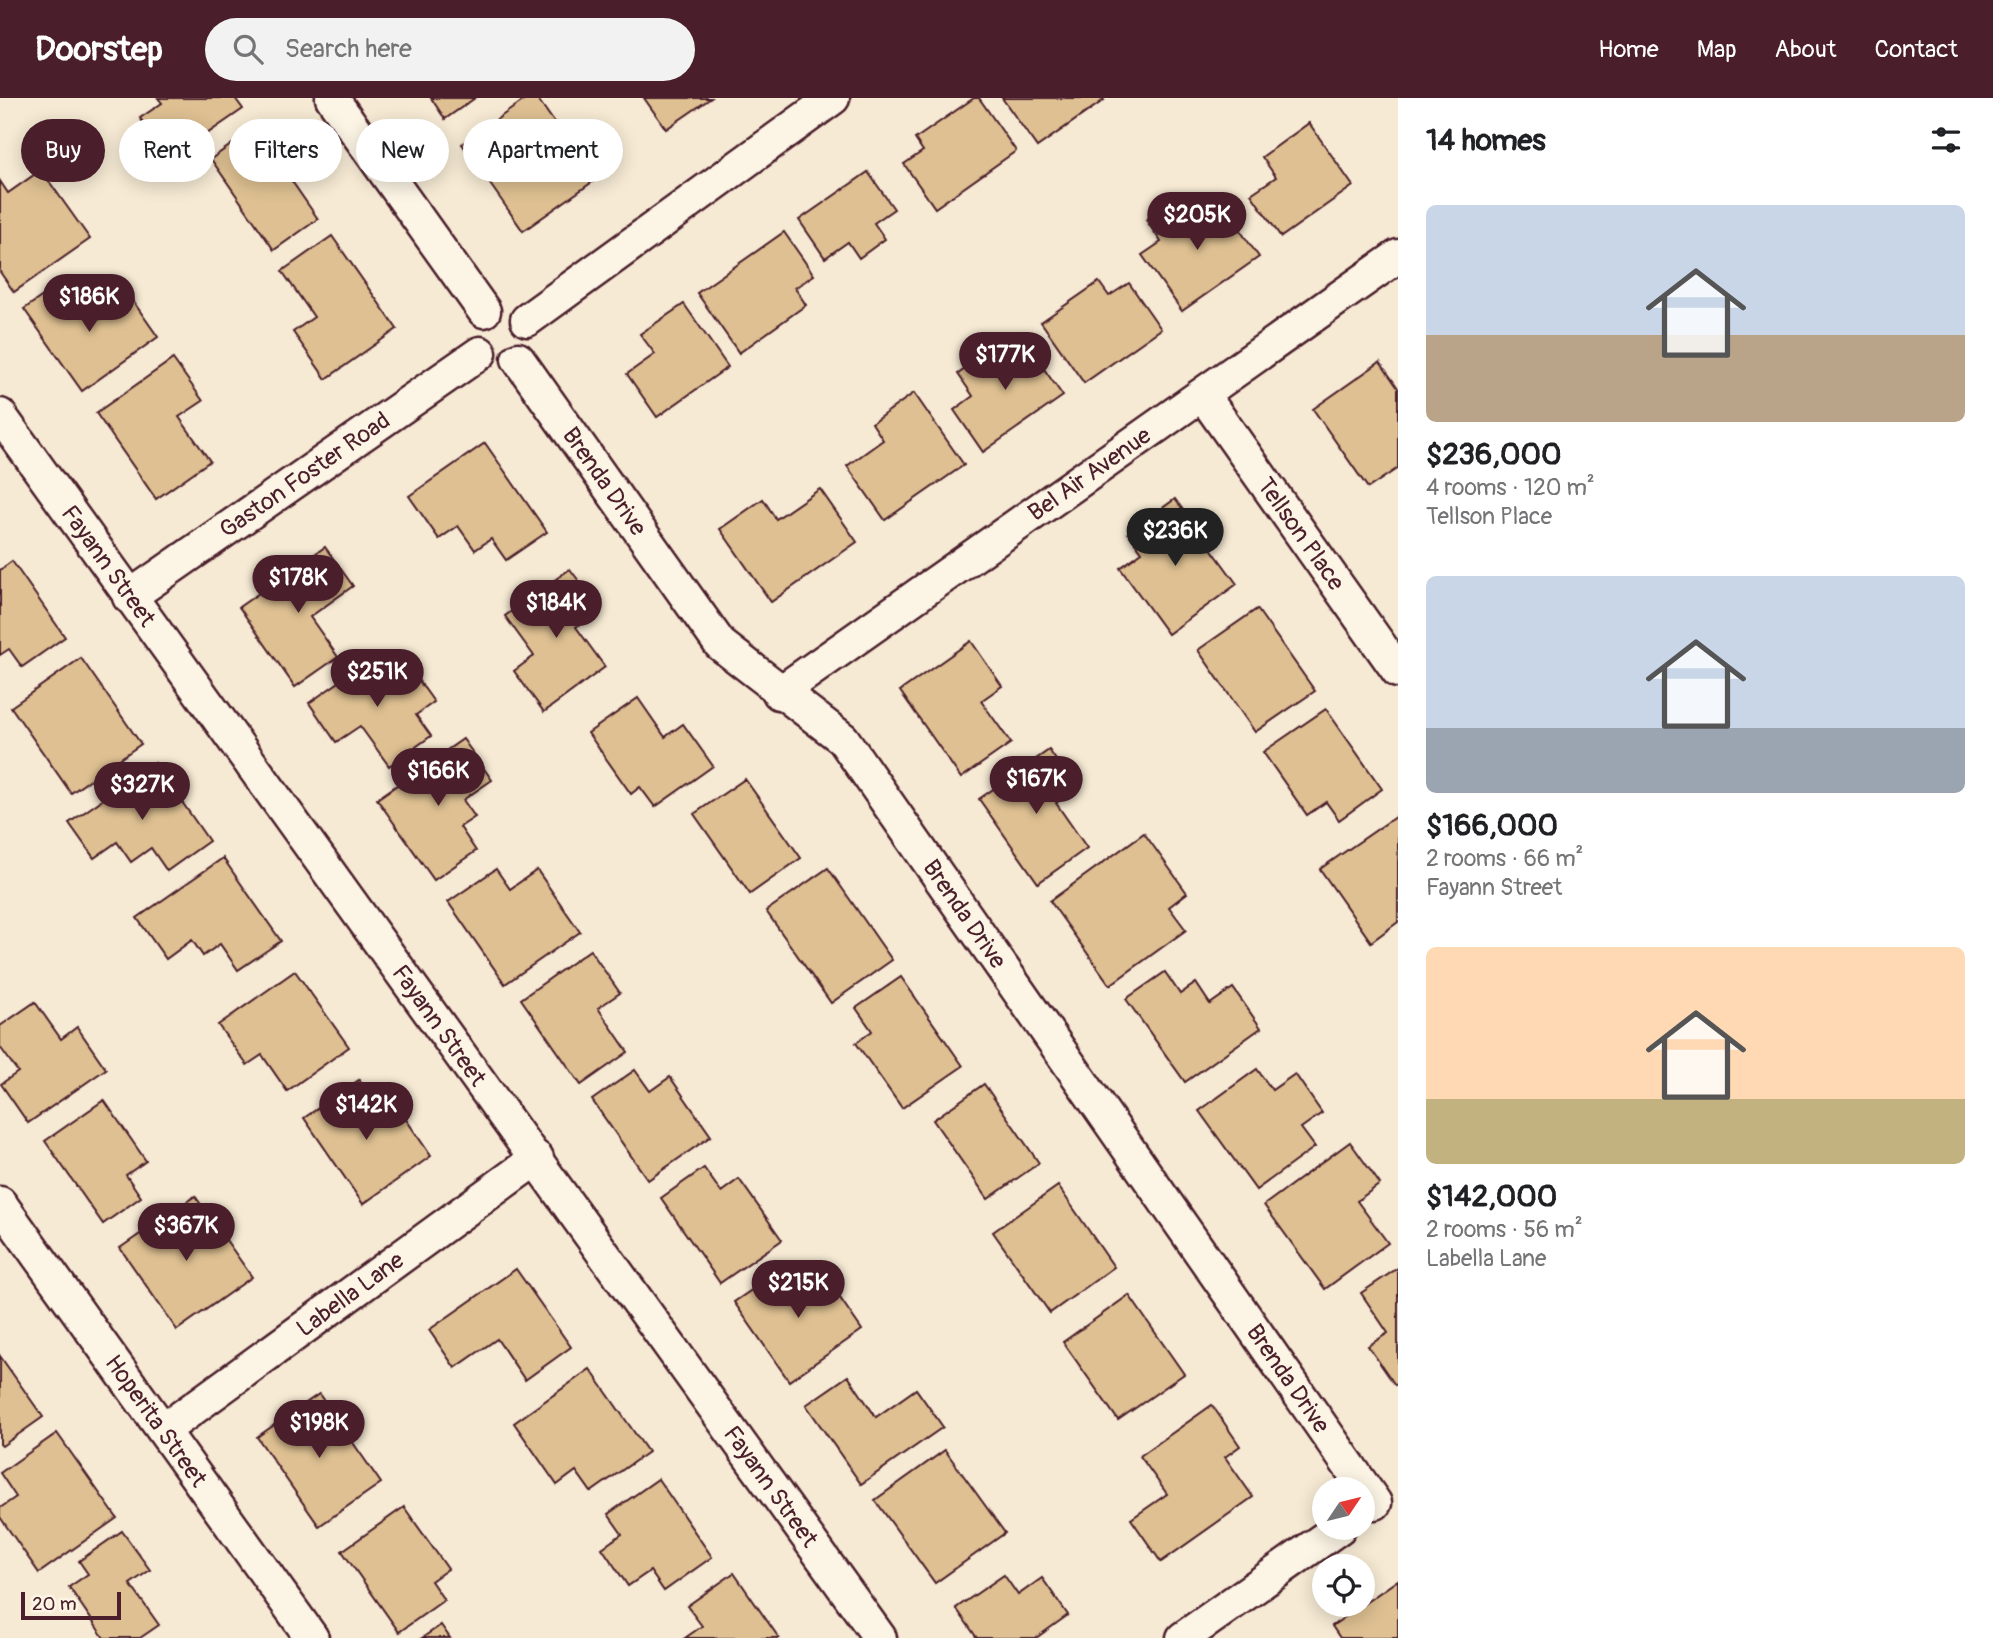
<!DOCTYPE html>
<meta charset="utf-8">
<style>
:root{--surface:#fff;--page:#f2f2f2;--text:#202124;--muted:#757577;--accent:#4a1f2b}
body{margin:0;font-family:Pangolin,sans-serif;background:var(--page);color:var(--text);height:100vh;display:flex;flex-direction:column;font-size:26px;white-space:nowrap}
*{box-sizing:border-box;margin:0}
p{font-size:23px;color:var(--muted)}
.icon{flex:none;width:38px;height:38px;fill:none;stroke:currentColor;stroke-width:2;stroke-linecap:round;stroke-linejoin:round}
.map{position:relative;flex:1;overflow:hidden}
.side{display:flex;flex-direction:column;background:var(--surface);width:595px}
.side>*{flex:none}
.guide{position:absolute;left:21px;top:21px;width:665px;height:63px;display:flex;gap:14px}
.needle{width:46px;rotate:55deg}
.controls{position:absolute;left:1312px;top:1379px;display:grid;gap:14px}
.controls a{display:grid;place-items:center;width:63px;height:63px;border-radius:50%;background:var(--surface);box-shadow:0 4px 18px #0003;font-size:35px}
.scale{position:absolute;left:21px;bottom:18px;width:100px;box-sizing:border-box;padding-left:7px;border:4px solid #4a1f2b;border-top:0;font-size:19px;line-height:24px;white-space:nowrap;color:#4a1f2b;-webkit-text-stroke:5px #fcf5e5;paint-order:stroke}
.price{position:absolute;translate:-50% -60px;padding:0 16px;border-radius:24px;background:var(--accent);color:#fff;font-size:23px;line-height:46px;filter:drop-shadow(0 2px 4px #0008)}
.price::after{content:'';position:absolute;left:50%;top:42px;width:21px;height:16px;margin-left:-10px;background:inherit;clip-path:polygon(0 0,100% 0,50% 100%)}
.price.selected{background:#222;color:#fff}
ul{padding:0;list-style:none}
li{display:grid;align-content:center;gap:14px;height:371px;padding:0 28px}
li span{display:grid;place-items:center;height:217px;border-radius:10px;color:#555}
li>.icon{margin-inline-start:auto}
span .icon{width:126px;height:126px;fill:#fffc;stroke-width:1}
li b{font-size:30px}
h2{display:flex;justify-content:space-between;align-items:center;height:84px;padding:0 28px;font-size:30px}
.pill{padding:0 24px;border-radius:32px;background:var(--surface);box-shadow:0 4px 18px #0003;font-size:24px;line-height:63px}
.pill.selected{background:var(--accent);color:#fff}
header{display:flex;align-items:center;gap:42px;box-sizing:border-box;height:98px;padding:0 35px;background:var(--accent);color:#fff}
header strong{font-size:33px}
nav{display:flex;gap:38px;margin-inline-start:auto;font-size:24px}
.search{width:490px;height:63px;background:var(--page);display:flex;align-items:center;gap:18px;box-sizing:border-box;padding:0 24px;border-radius:38px;color:var(--muted);font-size:26px}
main{display:flex;flex:1;min-height:0}
.map>svg:first-child{display:block}
</style>
<header>
<strong>Doorstep</strong>
<div class="search"><svg class="icon" aria-label="search" viewBox="0 0 24 24"><circle cx="10" cy="10" r="6"/><path d="M15 15l6 6"/></svg>Search here</div>
<nav><a>Home</a><a>Map</a><a>About</a><a>Contact</a></nav>
</header>
<main>
<div class="map">
<svg width="1398" height="1540" viewBox="0 0 1398 1540">
<rect width="100%" height="100%" fill="#f6ead4"/>
<filter id="ink" filterUnits="userSpaceOnUse"><feTurbulence type="fractalNoise" baseFrequency=".0143" numOctaves="2"/><feDisplacementMap in="SourceGraphic" scale="14" xChannelSelector="R" yChannelSelector="G"/><feConvolveMatrix kernelMatrix="1 2 1 2 8 2 1 2 1" color-interpolation-filters="sRGB"/></filter>
<g filter="url(#ink)">
<!-- building -->
<g fill="#dec092" stroke="#4a1f2b" stroke-width="2">
<path d="M158,0H235L243,11L169,62L140,20L162,5Z"/>
<path d="M431,0H475L445,21Z"/>
<path d="M527,0H537L595,82L523,133L462,46Z"/>
<path d="M644,0H711L666,31Z"/>
<path d="M974,0H979L1016,53L935,110L904,66L923,53L915,41Z"/>
<path d="M1002,0H1102L1104,2L1037,49Z"/>
<path d="M1309,25L1353,88L1281,139L1251,96L1276,79L1262,59Z"/>
<path d="M255,30L318,121L274,152L211,61Z"/>
<path d="M41,72L90,141L14,194L0,174V83L8,95Z"/>
<path d="M868,74L894,111L874,125L885,141L859,160L848,144L825,160L799,122Z"/>
<path d="M1217,100L1259,159L1182,213L1142,157L1161,144L1146,122L1166,106L1180,126Z"/>
<path d="M784,134L814,177L795,190L806,207L739,255L697,195Z"/>
<path d="M332,138L397,231L326,281L293,234L314,219L282,173Z"/>
<path d="M63,184L92,226L130,199L158,239L82,293L24,211Z"/>
<path d="M1099,184L1109,198L1129,185L1161,231L1084,285L1041,224Z"/>
<path d="M684,206L728,269L657,319L627,276L655,256L640,236Z"/>
<path d="M1018,234L1063,298L983,354L954,312L973,298L958,276Z"/>
<path d="M173,261L203,303L179,319L210,363L156,401L96,315Z"/>
<path d="M1380,264L1398,290V370L1368,390L1313,311Z"/>
<path d="M914,295L964,367L885,422L847,368L883,342L872,325Z"/>
<path d="M485,345L547,434L506,462L491,441L475,452L458,428L439,441L409,398Z"/>
<path d="M820,391L857,444L771,504L720,431L763,401L776,421Z"/>
<path d="M1175,401L1237,486L1168,536L1120,470L1142,454L1128,435Z"/>
<path d="M325,449L353,488L310,519L338,559L295,589L239,509Z"/>
<path d="M12,463L65,539L22,569L9,551L0,557V472Z"/>
<path d="M570,471L600,511L576,529L605,569L544,614L514,573L534,558L505,518Z"/>
<path d="M1257,511L1315,593L1255,634L1198,552Z"/>
<path d="M971,543L1002,588L981,603L1011,645L961,680L900,593Z"/>
<path d="M375,559L388,578L406,565L434,604L416,617L431,638L389,668L360,628L336,644L309,605Z"/>
<path d="M81,560L141,646L71,695L11,609Z"/>
<path d="M638,600L665,639L683,626L713,668L655,709L640,689L631,696L588,635Z"/>
<path d="M1326,611L1382,691L1339,722L1326,704L1307,717L1263,654Z"/>
<path d="M463,641L492,682L463,702L475,719L460,729L476,753L434,782L377,701Z"/>
<path d="M1049,652L1076,691L1056,705L1087,750L1038,785L979,701Z"/>
<path d="M155,665L209,743L167,773L151,750L131,764L117,744L94,760L69,725Z"/>
<path d="M745,681L801,760L750,796L694,716Z"/>
<path d="M1398,717V824L1371,844L1320,771Z"/>
<path d="M1144,735L1187,795L1169,809L1186,832L1110,887L1050,803Z"/>
<path d="M223,760L281,843L238,872L220,846L203,858L192,842L166,861L137,820Z"/>
<path d="M828,770L892,862L831,905L766,813Z"/>
<path d="M496,771L510,791L537,772L580,834L505,886L448,804Z"/>
<path d="M590,852L620,895L598,910L628,954L581,987L521,901Z"/>
<path d="M295,873L349,949L287,993L262,957L247,967L218,927Z"/>
<path d="M1165,874L1180,896L1196,885L1210,906L1233,890L1261,930L1185,984L1126,901Z"/>
<path d="M901,879L963,968L902,1010L856,945L872,933L856,910Z"/>
<path d="M35,904L61,941L77,929L106,971L28,1025L1,986L18,974L0,949V928Z"/>
<path d="M1257,971L1272,992L1295,976L1322,1015L1301,1030L1315,1049L1256,1092L1199,1013Z"/>
<path d="M635,972L650,993L670,979L711,1038L648,1082L592,1002Z"/>
<path d="M359,982L390,1026L403,1017L431,1058L363,1106L304,1020Z"/>
<path d="M984,986L1039,1065L988,1101L933,1022Z"/>
<path d="M104,1002L146,1063L126,1077L141,1099L103,1126L45,1043Z"/>
<path d="M1350,1044L1380,1086L1357,1103L1388,1145L1325,1191L1264,1107Z"/>
<path d="M704,1070L721,1094L739,1081L782,1142L720,1185L661,1100Z"/>
<path d="M1058,1088L1114,1169L1050,1215L993,1134Z"/>
<path d="M195,1098L252,1179L177,1232L120,1150Z"/>
<path d="M785,1169L797,1187L820,1171L862,1232L789,1283L734,1204Z"/>
<path d="M1398,1170V1285L1395,1287L1368,1248L1388,1235L1361,1195Z"/>
<path d="M516,1171L571,1249L525,1282L497,1241L455,1270L429,1232Z"/>
<path d="M1129,1197L1184,1276L1118,1322L1063,1244Z"/>
<path d="M0,1258L43,1319L2,1348L0,1346Z"/>
<path d="M590,1271L648,1354L591,1394L576,1373L557,1387L514,1325Z"/>
<path d="M848,1278L876,1319L916,1291L943,1329L861,1386L806,1307Z"/>
<path d="M319,1296L381,1385L319,1428L257,1339Z"/>
<path d="M1212,1307L1240,1348L1225,1359L1253,1399L1161,1464L1131,1421L1167,1396L1140,1358Z"/>
<path d="M57,1335L117,1420L39,1475L0,1419V1410L16,1399L0,1375Z"/>
<path d="M945,1352L1005,1435L935,1485L875,1402Z"/>
<path d="M658,1381L712,1459L664,1493L650,1473L628,1488L602,1450L622,1436L608,1416Z"/>
<path d="M404,1409L448,1471L431,1483L444,1502L399,1534L342,1453Z"/>
<path d="M122,1433L150,1472L130,1486L159,1527L140,1540H104L69,1489L88,1476L79,1463Z"/>
<path d="M734,1475L779,1540H685L702,1528L687,1508Z"/>
<path d="M1004,1477L1018,1497L1042,1480L1068,1517L1036,1540H977L956,1510Z"/>
<path d="M1398,1482V1540H1340L1332,1528Z"/>
<path d="M441,1527L450,1540H422Z"/>
</g>
<g fill="none" stroke-linecap="round" stroke-linejoin="round">
<!-- minor casing -->
<g stroke="#4a1f2b" stroke-width="37">
<g id="minor">
<path d="M332,0L484,213"/>
<path d="M527,222L833,0"/>
<path id="s1" d="M518,261L720,546L843,641L1375,1405"/>
<path id="s2" d="M1203,297L1398,573"/>
<path id="s3" d="M0,317L880,1540"/>
<path id="s4" d="M129,499L480,255"/>
<path id="s5" d="M779,595L1398,158"/>
<path id="s6" d="M0,1105L312,1540"/>
<path id="s7" d="M165,1331L537,1060"/>
<path d="M1183,1540L1339,1430"/>
</g>
</g>
<!-- minor -->
<use href="#minor" stroke="#fcf5e5" stroke-width="32"/>
</g>
</g>
<g text-anchor="middle" dominant-baseline="central" stroke-width="6" stroke-linejoin="round" paint-order="stroke">
<!-- street labels -->
<g font-size="24" fill="#4a1f2b" stroke="#fcf5e5">
<text stroke="none"><textPath href="#s4" startOffset="214">Gaston Foster Road</textPath></text>
<text stroke="none"><textPath href="#s5" startOffset="380">Bel Air Avenue</textPath></text>
<text stroke="none"><textPath href="#s1" startOffset="150">Brenda Drive</textPath></text>
<text stroke="none"><textPath href="#s2" startOffset="170">Tellson Place</textPath></text>
<text stroke="none"><textPath href="#s3" startOffset="186">Fayann Street</textPath></text>
<text stroke="none"><textPath href="#s1" startOffset="718">Brenda Drive</textPath></text>
<text stroke="none"><textPath href="#s3" startOffset="752">Fayann Street</textPath></text>
<text stroke="none"><textPath href="#s7" startOffset="229">Labella Lane</textPath></text>
<text stroke="none"><textPath href="#s1" startOffset="1284">Brenda Drive</textPath></text>
<text stroke="none"><textPath href="#s6" startOffset="268">Hoperita Street</textPath></text>
<text stroke="none"><textPath href="#s3" startOffset="1320">Fayann Street</textPath></text>
</g>
</g>
</svg>
<div class="controls">
<a><svg class="needle" viewBox="-14 -14 28 28"><path d="M0-13l5 13h-10z" fill="#e53935"/><path d="M0 13l5-13h-10z" fill="#757577"/></svg></a>
<a><svg class="icon" aria-label="locate" viewBox="0 0 24 24"><circle cx="12" cy="12" r="6"/><path d="M12 2v4M12 18v4M2 12h4M18 12h4"/></svg></a>
</div>
<div class="scale">20 m</div>
<b class="price" style="left:1197px;top:154px">$205K</b>
<b class="price" style="left:89px;top:236px">$186K</b>
<b class="price" style="left:1005px;top:294px">$177K</b>
<b class="price selected" style="left:1175px;top:470px">$236K</b>
<b class="price" style="left:298px;top:517px">$178K</b>
<b class="price" style="left:556px;top:542px">$184K</b>
<b class="price" style="left:377px;top:611px">$251K</b>
<b class="price" style="left:438px;top:710px">$166K</b>
<b class="price" style="left:1036px;top:718px">$167K</b>
<b class="price" style="left:142px;top:724px">$327K</b>
<b class="price" style="left:366px;top:1044px">$142K</b>
<b class="price" style="left:186px;top:1165px">$367K</b>
<b class="price" style="left:798px;top:1222px">$215K</b>
<b class="price" style="left:319px;top:1362px">$198K</b>
<div class="guide">
<a class="pill selected">Buy</a>
<a class="pill">Rent</a>
<a class="pill">Filters</a>
<a class="pill">New</a>
<a class="pill">Apartment</a>
</div>
</div>
<section class="side">
<h2>14 homes<svg class="icon" aria-label="filters" viewBox="0 0 24 24"><path d="M4 7h16M4 17h16"/><circle cx="9" cy="7" r="2"/><circle cx="15" cy="17" r="2"/></svg></h2>
<ul>
<li><span style="background:linear-gradient(#c9d6e8 60%,#b9a48a 0)"><svg class="icon" aria-label="home" viewBox="0 0 24 24"><path d="M3 11l9-7 9 7M6 9v11h12V9"/></svg></span><div><b>$236,000</b><p>4 rooms · 120 m²</p><p>Tellson Place</p></div></li>
<li><span style="background:linear-gradient(#c9d6e8 70%,#9aa5b1 0)"><svg class="icon" aria-label="home" viewBox="0 0 24 24"><path d="M3 11l9-7 9 7M6 9v11h12V9"/></svg></span><div><b>$166,000</b><p>2 rooms · 66 m²</p><p>Fayann Street</p></div></li>
<li><span style="background:linear-gradient(#ffd9b3 70%,#c2b280 0)"><svg class="icon" aria-label="home" viewBox="0 0 24 24"><path d="M3 11l9-7 9 7M6 9v11h12V9"/></svg></span><div><b>$142,000</b><p>2 rooms · 56 m²</p><p>Labella Lane</p></div></li>
</ul>
</section>
</main>
